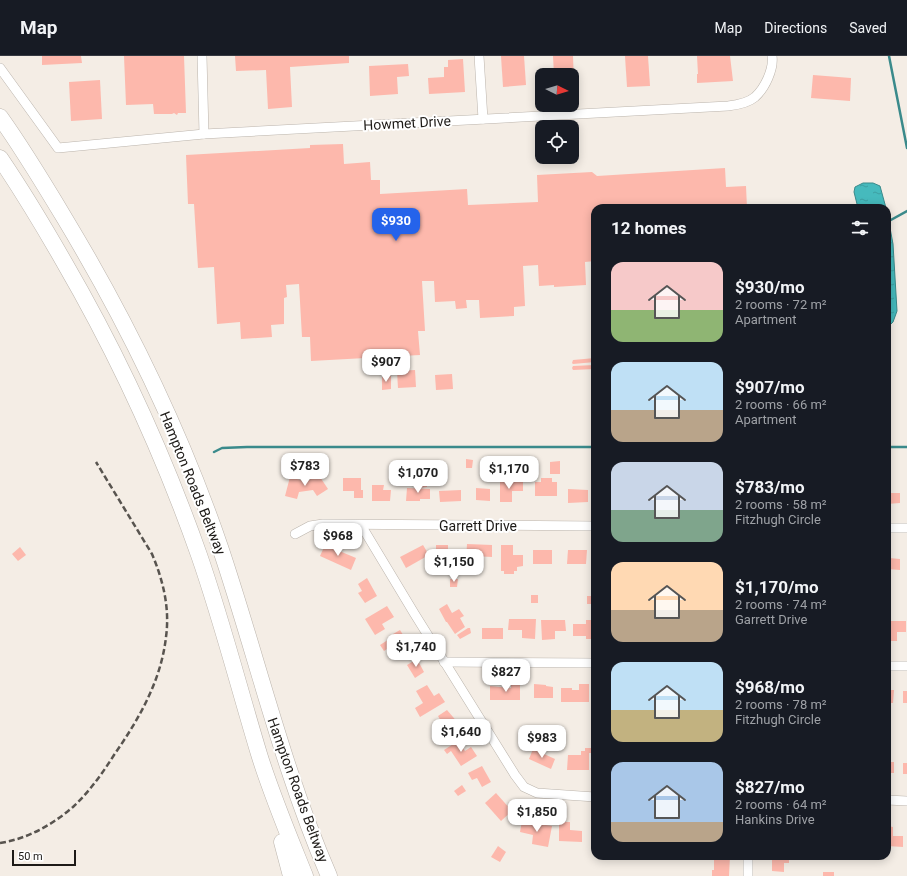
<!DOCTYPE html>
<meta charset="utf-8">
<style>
:root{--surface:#171b24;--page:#20242c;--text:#f1f3f6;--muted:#9ea1a6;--line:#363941;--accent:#2563eb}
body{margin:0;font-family:Roboto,sans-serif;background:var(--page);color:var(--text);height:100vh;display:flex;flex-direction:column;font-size:15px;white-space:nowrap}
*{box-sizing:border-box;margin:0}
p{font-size:13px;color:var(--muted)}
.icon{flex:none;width:22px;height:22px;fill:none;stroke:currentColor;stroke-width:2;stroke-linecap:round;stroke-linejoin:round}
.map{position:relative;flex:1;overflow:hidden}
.drawer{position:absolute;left:591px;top:148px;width:300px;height:656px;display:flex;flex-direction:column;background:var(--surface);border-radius:12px;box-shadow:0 2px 10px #0003}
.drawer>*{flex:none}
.needle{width:26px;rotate:95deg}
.tools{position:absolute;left:535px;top:12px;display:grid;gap:8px}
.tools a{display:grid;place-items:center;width:44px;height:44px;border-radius:8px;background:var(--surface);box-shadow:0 2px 10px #0003;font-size:20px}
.scale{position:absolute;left:12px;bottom:10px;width:64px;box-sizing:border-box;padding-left:4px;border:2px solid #1d1a17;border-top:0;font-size:11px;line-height:14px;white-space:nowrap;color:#1d1a17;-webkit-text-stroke:3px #fff;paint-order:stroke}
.price{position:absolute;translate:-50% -34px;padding:0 9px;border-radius:8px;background:#fff;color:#222;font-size:13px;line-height:26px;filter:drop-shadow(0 1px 2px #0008)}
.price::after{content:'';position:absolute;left:50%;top:24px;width:12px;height:9px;margin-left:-6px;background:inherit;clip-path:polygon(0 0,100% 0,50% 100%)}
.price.active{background:var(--accent);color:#fff}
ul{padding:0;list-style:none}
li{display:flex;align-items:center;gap:12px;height:100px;padding:0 20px}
li span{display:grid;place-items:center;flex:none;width:112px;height:80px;border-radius:12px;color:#555}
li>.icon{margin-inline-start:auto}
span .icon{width:48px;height:48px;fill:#fffc;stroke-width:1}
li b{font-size:17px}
h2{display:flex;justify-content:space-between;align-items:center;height:48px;padding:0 20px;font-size:17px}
header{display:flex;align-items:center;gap:24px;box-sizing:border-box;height:56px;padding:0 20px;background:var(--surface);border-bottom:1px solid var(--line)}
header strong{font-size:19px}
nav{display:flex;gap:22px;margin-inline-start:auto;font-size:14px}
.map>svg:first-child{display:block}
</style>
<header>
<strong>Map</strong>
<nav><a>Map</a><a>Directions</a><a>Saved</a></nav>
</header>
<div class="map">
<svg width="907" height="820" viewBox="0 0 907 820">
<defs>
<pattern id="water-ripples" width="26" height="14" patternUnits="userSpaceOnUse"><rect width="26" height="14" fill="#46babd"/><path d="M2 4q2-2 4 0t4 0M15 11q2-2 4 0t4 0" fill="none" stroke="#3d9fa2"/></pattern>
</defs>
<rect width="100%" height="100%" fill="#f4ede5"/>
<!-- water -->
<g fill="url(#water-ripples)" stroke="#3a8a8b">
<path d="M863,127H873L880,130L886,152H858L854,136L855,131Z"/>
<path d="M887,156L893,188L897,255L893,266L887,272Z"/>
</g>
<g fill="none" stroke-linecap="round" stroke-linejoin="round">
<!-- stream -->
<g stroke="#3a8a8b" stroke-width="2.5">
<path d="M889,0L907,92"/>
<path d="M889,165L907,155"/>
<path d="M887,391H907"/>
<path d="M214,396L222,392L247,391H595"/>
</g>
</g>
<!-- building -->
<g fill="#fdb8ac">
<path d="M42,0H81L82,7L42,9Z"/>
<path d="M124,0H184L186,57H178L177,59L174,57L172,58H154L153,48L126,49Z"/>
<path d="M235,0H349V7L290,11L292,51L268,53L266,14L236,15Z"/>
<path d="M501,0H524L526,29L503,31Z"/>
<path d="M553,0H573L574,27H572V19H554Z"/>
<path d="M625,0H648L650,30L627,31Z"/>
<path d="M697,0H730L733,25L697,27V18H698Z"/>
<path d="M463,3L465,36L429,38L428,22L444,21V11H448V4Z"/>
<path d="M408,8L409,20L397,21L398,38L370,40L369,10Z"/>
<path d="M813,19L851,22L850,45L811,42Z"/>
<path d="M100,24L102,63L71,65L69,26Z"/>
<path d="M343,88L344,108L370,106L371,124H380V138L467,133L468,149L538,146L537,119L592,116L597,120L725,112L726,131L746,130L747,152H595V205L585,206L586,229L554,231V229L539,230L538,209L523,210L525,250L514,251V260L480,262L479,244H466L467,252L456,253L455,245L435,246L434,225H422L425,275H418L420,299L311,305L310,281H302L299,228L286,229L287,241L284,242V268L271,269L272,281L241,283L240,266L217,268L214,211L198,212L194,148H188L186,99L310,92V89Z"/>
<path d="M595,302V306L573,308L572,307L573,304Z"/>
<path d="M595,309V313L573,314L572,312L573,310Z"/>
<path d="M415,314L416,331L398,332L397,315Z"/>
<path d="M388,318V320H391V333L382,334V321Z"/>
<path d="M452,318L453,333L436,334L435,319Z"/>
<path d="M466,403L473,404L472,412H466Z"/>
<path d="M518,403H525L526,410H518Z"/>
<path d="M560,405V418H550V406Z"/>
<path d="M318,418L328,433L317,440L313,434L299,436L297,443L285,440L290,421L304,425L309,424Z"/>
<path d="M343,422H361V434H363V442H354V435H343Z"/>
<path d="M541,422H552V426H557V440H535V426H541Z"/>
<path d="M419,423H427V431L418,432Z"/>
<path d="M500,425H523V435H512V446H500Z"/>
<path d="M372,429H384L383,434H391L390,445H372Z"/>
<path d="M407,432L430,433V443H420V445H406Z"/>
<path d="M476,432L490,433V445L476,444Z"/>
<path d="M568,433L588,434V446L568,447Z"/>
<path d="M461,434V445L440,446L439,435Z"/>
<path d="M887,437H900V447L887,448Z"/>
<path d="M467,488L492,489V501L473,500V505H466Z"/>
<path d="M325,489L356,502L351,514L320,500Z"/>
<path d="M423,489L429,499L406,512L400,501Z"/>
<path d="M436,489H448V499H458V509H436Z"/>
<path d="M501,489H513V499H523V510L517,511V515H514V518H504V515H501Z"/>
<path d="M20,491L26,499L18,505L12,498Z"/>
<path d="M887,493H889V502L900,503V514L887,513Z"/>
<rect x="533" y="494" width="19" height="14"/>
<path d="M568,494H587L586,508H567Z"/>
<path d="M367,522L377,540L365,547L358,537L362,535L358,528Z"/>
<path d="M450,523H458L457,531H450Z"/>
<rect x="531" y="539" width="7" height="8"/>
<rect x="587" y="540" width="8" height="8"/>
<path d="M447,548L452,557L459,553L464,560L460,562L465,571L455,578L447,566H446L439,553Z"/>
<path d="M387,550L394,561L382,568L385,573L375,579L365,563Z"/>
<path d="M509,563H536L535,583L522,582V574H508Z"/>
<path d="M541,564H565L566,575H555V583L542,584Z"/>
<path d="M586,564H595V583H586V580H573V568H586Z"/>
<path d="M887,565H906V576H897V585H887Z"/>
<path d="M468,572H470L471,577L460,583L457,579Z"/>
<rect x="482" y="572" width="21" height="11"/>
<path d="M400,574L405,582L399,585L404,594L392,601L387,593L384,595L380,589L394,580L393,578Z"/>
<path d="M417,603L424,616L415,622L407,609Z"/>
<path d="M511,627H520V644H490V630L511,632Z"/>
<path d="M534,628L546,629V630L553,631V642H534Z"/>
<path d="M579,628H589V646H561V632H572V634H579Z"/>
<path d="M427,629L434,640L439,637L445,646L420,661L415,652L423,647L416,635Z"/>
<path d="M887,634H894L893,647H889V651H887Z"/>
<rect x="903" y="635" width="4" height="12"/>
<path d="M447,654L459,668L457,669L459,673L450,680L445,673L443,674L440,668L442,667L438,660Z"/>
<path d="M458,685L465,695L471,691L477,700L461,710L451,695L447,698L444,694Z"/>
<path d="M585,692H592V697H589V714H567L568,699H581V695H585Z"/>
<path d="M533,693L555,703L551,713L529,703Z"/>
<rect x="887" y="706" width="7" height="11"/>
<rect x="903" y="707" width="4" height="11"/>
<path d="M482,710L491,726L482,731L477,722L472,724L468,717Z"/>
<path d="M462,729L466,735L458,740L454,735Z"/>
<path d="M496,737L512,755L501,765L485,747Z"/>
<path d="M522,765L552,770L548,791L532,788L533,779L520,776Z"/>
<path d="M559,766H570V774L582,775V786L559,785Z"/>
<path d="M887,770L893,771V780H903V791L887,790Z"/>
<path d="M498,790L506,796L500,806L491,801Z"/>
<path d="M714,800H730L729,820H712V814H714Z"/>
<path d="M772,800H789V807H784V816L772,815Z"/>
<rect x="823" y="816" width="11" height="4"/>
</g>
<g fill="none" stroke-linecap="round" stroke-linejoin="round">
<!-- minor casing -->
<g stroke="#bbb4ac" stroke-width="10">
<g id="minor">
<path d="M202,0L204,78"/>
<path d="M479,0L483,63"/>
<path d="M0,12L58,92L204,78L728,50C737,49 748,47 755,41C765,32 774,13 772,0"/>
<path d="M361,469L414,557L515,719L524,731L537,737L595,741"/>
<path d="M887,472H907"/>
<path d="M295,478L310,470L323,468L595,470"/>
<path d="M444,606L595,607"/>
<path d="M887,610H907"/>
<path d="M887,744L907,745"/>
<path d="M748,820V800"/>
</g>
</g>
<!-- motorway casing -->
<g stroke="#bbb4ac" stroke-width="17">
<g id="motorway">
<path d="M0,61C23,93 44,128 65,163C127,266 181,377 220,491C257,601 283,714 329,820"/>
<path d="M0,102C23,136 44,171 64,206C118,299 163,397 199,499C222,565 239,632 259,698C272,740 289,780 305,820"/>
<path d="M282,786L291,820"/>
</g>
</g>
<!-- minor -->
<use href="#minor" stroke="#fff" stroke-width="9"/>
<!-- motorway -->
<use href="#motorway" stroke="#fff" stroke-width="16"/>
<!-- rail -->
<path stroke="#58544f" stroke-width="2.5" stroke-dasharray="6 3" stroke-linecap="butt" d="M0,787C27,783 52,769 73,751C89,736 102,718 114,699C139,663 161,625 166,581C170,552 163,524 152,498L96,406"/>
</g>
<g text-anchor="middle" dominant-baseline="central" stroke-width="4" stroke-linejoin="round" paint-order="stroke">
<!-- street labels -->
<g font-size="14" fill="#1d1a17" stroke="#fff">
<text transform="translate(407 67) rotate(-3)">Howmet Drive</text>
<text transform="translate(193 427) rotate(68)">Hampton Roads Beltway</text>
<text x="478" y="470">Garrett Drive</text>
<text transform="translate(298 734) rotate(70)">Hampton Roads Beltway</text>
</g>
</g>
</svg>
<div class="tools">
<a><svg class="needle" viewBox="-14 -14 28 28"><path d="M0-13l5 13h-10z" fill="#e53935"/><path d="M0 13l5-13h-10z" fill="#9ea1a6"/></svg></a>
<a><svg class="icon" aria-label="locate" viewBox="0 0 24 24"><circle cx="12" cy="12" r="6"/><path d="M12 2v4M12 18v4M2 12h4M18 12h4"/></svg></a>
</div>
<div class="scale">50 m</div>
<b class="price active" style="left:396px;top:186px">$930</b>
<b class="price" style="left:386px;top:327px">$907</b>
<b class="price" style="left:305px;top:431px">$783</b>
<b class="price" style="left:509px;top:434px">$1,170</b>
<b class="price" style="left:418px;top:438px">$1,070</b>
<b class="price" style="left:338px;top:501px">$968</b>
<b class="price" style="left:454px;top:527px">$1,150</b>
<b class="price" style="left:416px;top:612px">$1,740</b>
<b class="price" style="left:506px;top:637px">$827</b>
<b class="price" style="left:461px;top:697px">$1,640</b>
<b class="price" style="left:542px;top:703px">$983</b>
<b class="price" style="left:537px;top:777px">$1,850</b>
<section class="drawer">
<h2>12 homes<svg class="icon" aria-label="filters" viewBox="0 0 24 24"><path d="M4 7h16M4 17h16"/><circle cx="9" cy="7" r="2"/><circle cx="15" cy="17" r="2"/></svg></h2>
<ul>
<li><span style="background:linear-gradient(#f6c9c9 60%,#8fb573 0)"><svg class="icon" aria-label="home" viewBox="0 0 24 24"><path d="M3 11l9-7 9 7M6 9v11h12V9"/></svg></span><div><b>$930/mo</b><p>2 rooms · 72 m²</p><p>Apartment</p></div></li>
<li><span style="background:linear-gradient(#bfe0f5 60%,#b9a48a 0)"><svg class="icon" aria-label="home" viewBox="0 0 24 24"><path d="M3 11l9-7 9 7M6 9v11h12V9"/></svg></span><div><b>$907/mo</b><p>2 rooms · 66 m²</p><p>Apartment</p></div></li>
<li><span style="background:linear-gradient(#c9d6e8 60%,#7fa58c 0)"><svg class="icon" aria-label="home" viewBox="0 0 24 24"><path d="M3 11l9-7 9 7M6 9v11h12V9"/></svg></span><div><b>$783/mo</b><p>2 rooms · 58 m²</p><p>Fitzhugh Circle</p></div></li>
<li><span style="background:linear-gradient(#ffd9b3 60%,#b9a48a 0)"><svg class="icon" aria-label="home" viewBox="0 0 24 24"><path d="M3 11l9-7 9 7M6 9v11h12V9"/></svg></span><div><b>$1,170/mo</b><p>2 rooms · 74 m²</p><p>Garrett Drive</p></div></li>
<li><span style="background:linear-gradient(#bfe0f5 60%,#c2b280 0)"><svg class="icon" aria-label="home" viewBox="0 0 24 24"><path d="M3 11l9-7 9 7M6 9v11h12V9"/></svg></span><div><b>$968/mo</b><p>2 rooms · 78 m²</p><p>Fitzhugh Circle</p></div></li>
<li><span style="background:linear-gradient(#a9c7e8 75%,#b9a48a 0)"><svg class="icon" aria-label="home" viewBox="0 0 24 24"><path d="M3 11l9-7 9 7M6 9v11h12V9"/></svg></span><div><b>$827/mo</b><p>2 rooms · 64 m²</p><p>Hankins Drive</p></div></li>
</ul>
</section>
</div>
